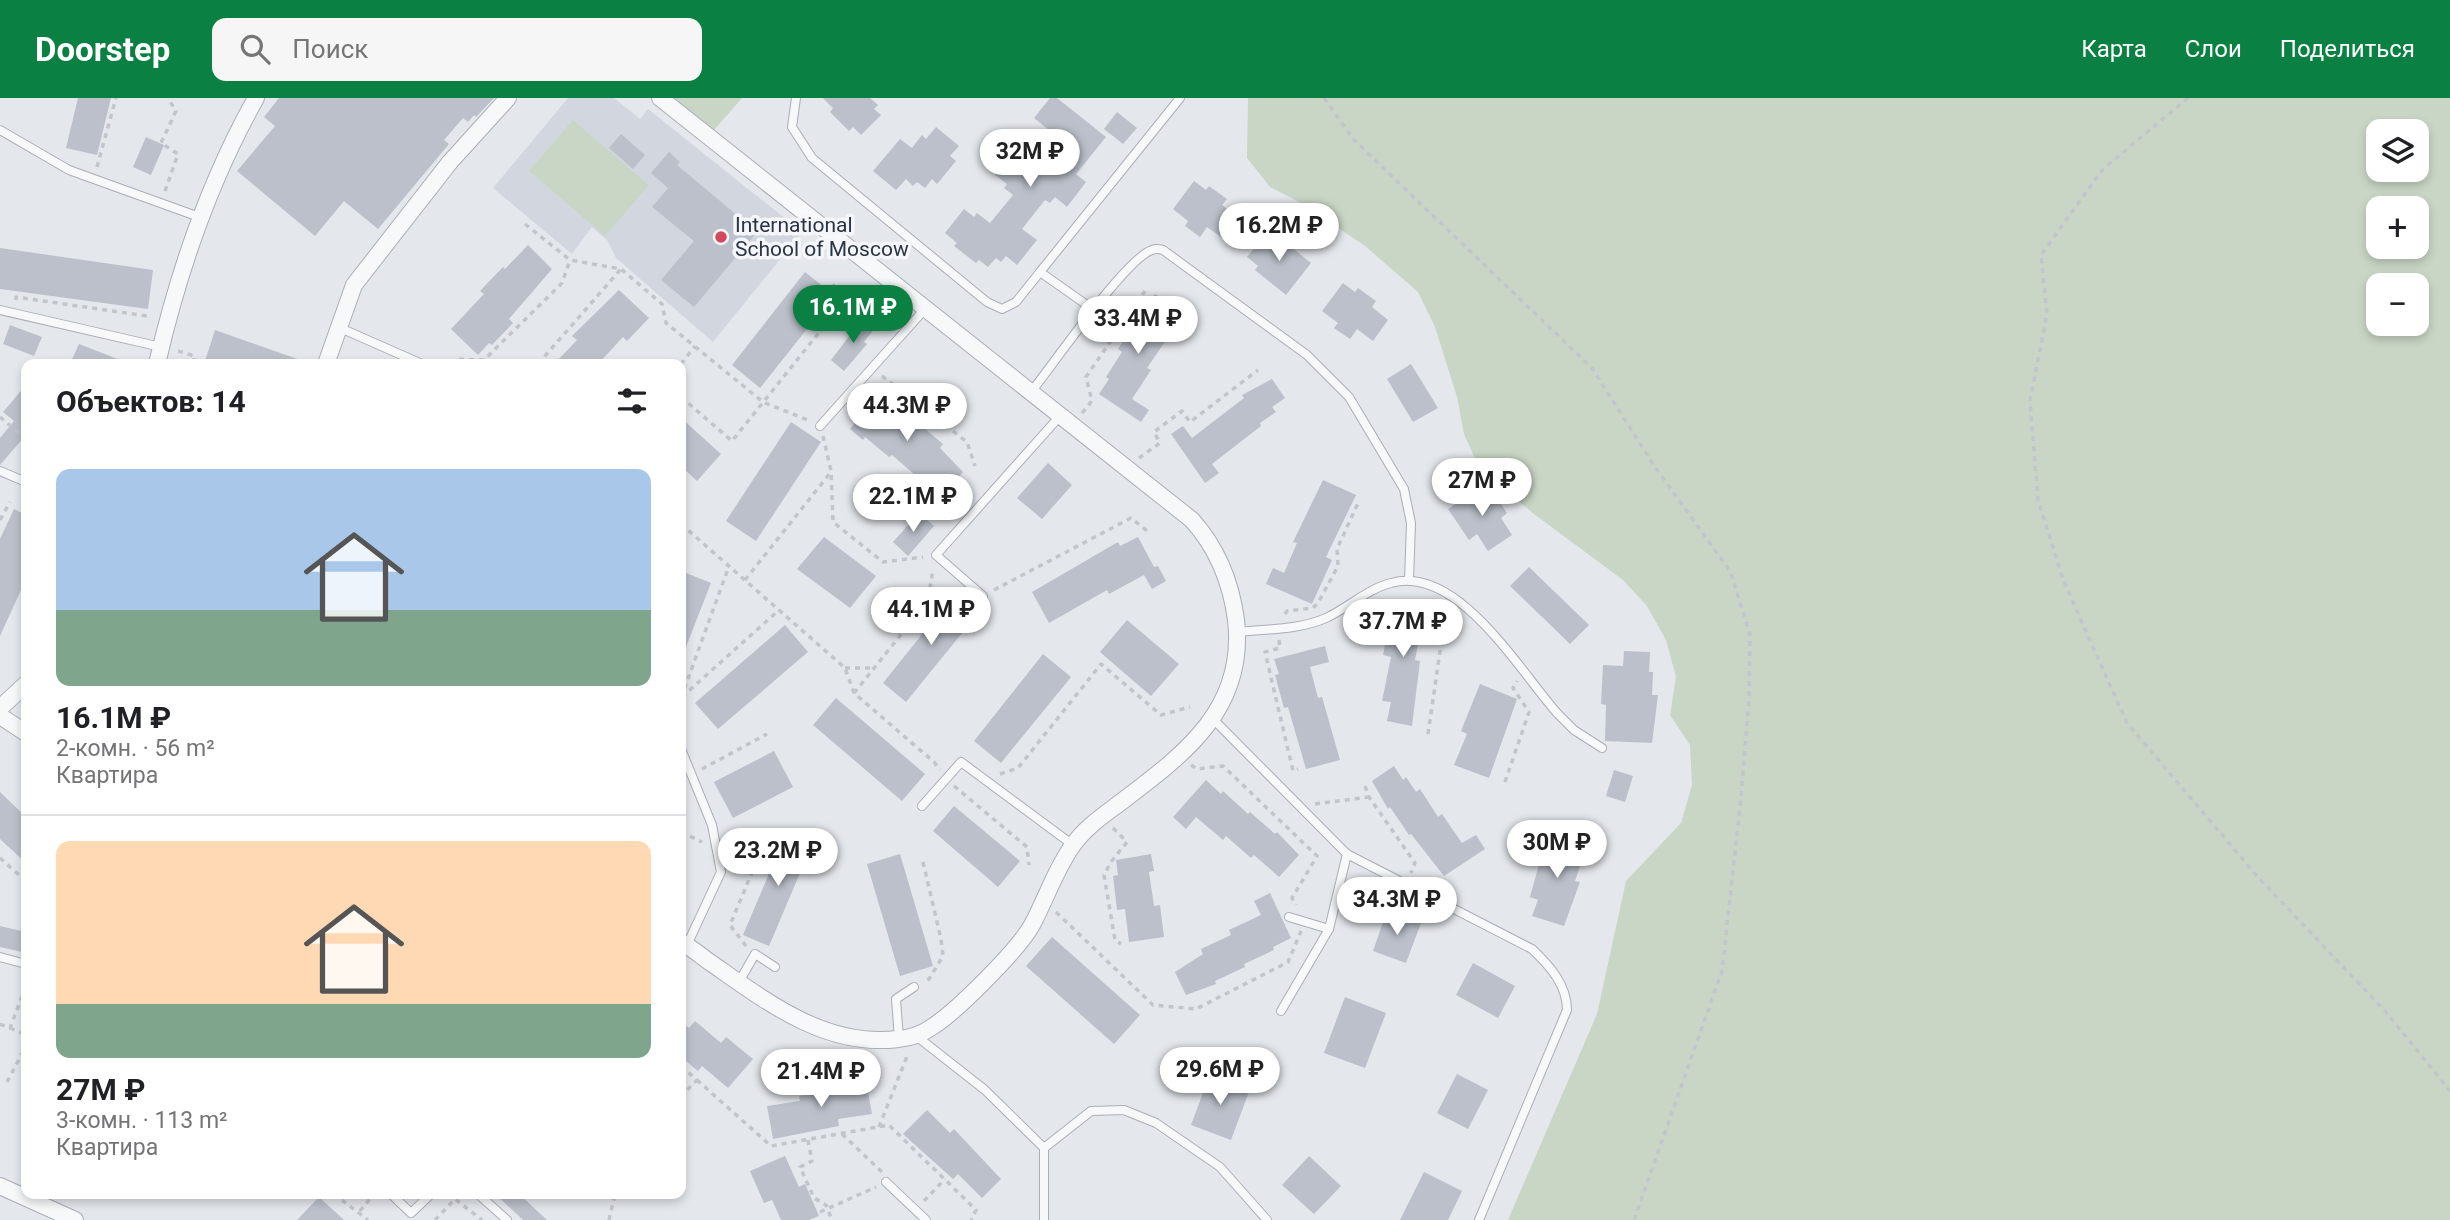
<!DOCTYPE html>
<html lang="ru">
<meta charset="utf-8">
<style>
:root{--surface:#fff;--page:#f6f6f6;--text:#202124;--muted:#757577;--line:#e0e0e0;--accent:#0b8043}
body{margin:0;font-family:Roboto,sans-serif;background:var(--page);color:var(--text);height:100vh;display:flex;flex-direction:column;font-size:26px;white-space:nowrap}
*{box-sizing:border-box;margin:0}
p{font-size:23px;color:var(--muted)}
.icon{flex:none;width:38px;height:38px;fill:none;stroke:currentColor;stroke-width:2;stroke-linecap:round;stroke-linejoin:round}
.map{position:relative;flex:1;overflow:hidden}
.side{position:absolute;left:21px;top:261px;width:665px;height:840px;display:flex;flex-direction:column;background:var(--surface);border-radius:14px;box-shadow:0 4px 10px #0003}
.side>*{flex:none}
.tools{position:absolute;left:2366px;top:21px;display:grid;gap:14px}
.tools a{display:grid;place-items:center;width:63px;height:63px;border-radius:14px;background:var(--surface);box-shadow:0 4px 10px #0003;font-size:35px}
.price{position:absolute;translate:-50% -60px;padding:0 16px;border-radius:24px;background:#fff;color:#222;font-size:23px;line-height:46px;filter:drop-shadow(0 2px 4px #0008)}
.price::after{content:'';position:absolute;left:50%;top:42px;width:21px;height:16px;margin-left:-10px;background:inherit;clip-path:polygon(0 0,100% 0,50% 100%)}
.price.on{background:var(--accent);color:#fff}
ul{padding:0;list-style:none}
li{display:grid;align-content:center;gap:14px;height:371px;padding:0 35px}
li+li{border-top:2px solid var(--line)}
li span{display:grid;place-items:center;height:217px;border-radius:14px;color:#555}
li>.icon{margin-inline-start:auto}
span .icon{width:126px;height:126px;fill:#fffc;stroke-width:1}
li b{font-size:30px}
h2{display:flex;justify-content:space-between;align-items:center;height:84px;padding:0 35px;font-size:30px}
header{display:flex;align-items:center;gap:42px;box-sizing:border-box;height:98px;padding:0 35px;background:var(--accent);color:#fff}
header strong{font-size:33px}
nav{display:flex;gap:38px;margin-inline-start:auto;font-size:24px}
.search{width:490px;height:63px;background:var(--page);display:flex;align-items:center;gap:18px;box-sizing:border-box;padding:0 24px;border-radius:14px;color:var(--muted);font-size:26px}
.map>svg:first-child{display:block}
</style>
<header>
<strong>Doorstep</strong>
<div class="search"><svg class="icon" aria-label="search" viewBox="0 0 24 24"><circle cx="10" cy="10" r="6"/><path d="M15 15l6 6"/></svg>Поиск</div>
<nav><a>Карта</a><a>Слои</a><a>Поделиться</a></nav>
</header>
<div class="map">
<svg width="2450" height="1122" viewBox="0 0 2450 1122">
<rect width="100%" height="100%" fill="#e4e7ec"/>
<!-- built -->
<path fill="#d2d6de" d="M568,0H614L640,21L648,11L802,134L713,244L616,160L607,142L592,129L572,156L493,90Z"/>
<!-- green -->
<g fill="#c9d6c5" fill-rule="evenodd">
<path d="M674,0H742L714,32Z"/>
<path d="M1248,0H2450V1122H1508L1597,916L1626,783L1681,725L1692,687L1690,647L1670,617L1676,579L1666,542L1647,508L1623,482L1534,416L1479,369L1464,336L1457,299L1435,229L1418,194L1365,148L1303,106L1270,89L1247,60ZM2378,33H2417V72H2378ZM2378,110H2417V149H2378ZM2417,187V226H2378V187Z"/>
<path d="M573,22L649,87L605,138L529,73Z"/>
</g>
<!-- building -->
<g fill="#bbc0ca">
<path d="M78,0H111L97,57L66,50Z"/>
<path d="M279,0H494L476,19L474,17L468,24L463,20L444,42L449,46L378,131L344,103L315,138L237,73L275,28L264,19Z"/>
<path d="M823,0H870L878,7L874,11L881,17L861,37L853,29L849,33L830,14L833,10Z"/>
<path d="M1050,0H1057L1106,39L1076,76L1086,84L1067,109L1055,99L1050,105L1045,102L1022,131L1037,142L1017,167L1006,158L1001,164L996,160L988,169L979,162L976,165L954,148L957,145L945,135L964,111L974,119L977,115L990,125L1013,97L1004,90L1007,86L995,77L1013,53L1024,61L1027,57L1040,67L1060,41L1034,20Z"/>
<path d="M1117,14L1137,30L1123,46L1104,31Z"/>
<path d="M936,29L959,48L950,58L956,63L937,86L932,81L925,90L917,84L913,88L906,81L896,92L873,73L900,41L912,50L922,37L926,41Z"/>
<path d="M621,36L645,57L633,71L609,50Z"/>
<path d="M146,39L164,47L151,77L133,69Z"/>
<path d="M669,54L680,64L677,67L757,134L694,209L661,182L694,143L652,109L668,90L651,75Z"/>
<path d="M1194,83L1206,92L1209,88L1227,101L1222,107L1239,120L1224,141L1207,129L1200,139L1185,128L1188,123L1173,111Z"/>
<path d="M1265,137L1276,145L1280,140L1311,165L1286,197L1255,172L1258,168L1247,159Z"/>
<path d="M528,147L552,171L509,221L513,225L492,247L489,245L478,257L451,231L484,196L480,193L503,169L505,171Z"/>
<path d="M0,150L153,172L148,211L0,191Z"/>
<path d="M805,174L834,197L760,290L732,267Z"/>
<path d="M1343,185L1355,194L1358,190L1376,203L1372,209L1388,222L1373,243L1357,231L1350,241L1334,230L1338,225L1322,213Z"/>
<path d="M619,192L649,220L627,243L623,239L598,266H554L577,242L572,238Z"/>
<path d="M1155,196L1176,209L1168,223L1173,226L1163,241L1166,242L1147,270L1151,272L1132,301L1149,312L1141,324L1099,296L1109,281L1106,279L1122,254L1118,251L1136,224L1133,221L1143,207L1146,209Z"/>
<path d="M863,220L875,230L864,244L867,246L844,273L831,262Z"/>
<path d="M10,227L42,239L34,258L3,246Z"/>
<path d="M215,232L306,264V266H204Z"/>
<path d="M79,246L128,265L127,266H70Z"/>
<path d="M1411,266L1438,310L1413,324L1387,281Z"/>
<path d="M1272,281L1285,300L1272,309L1276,314L1260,325L1261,328L1212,366L1219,375L1205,385L1171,336L1183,328L1192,340L1244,300L1242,297Z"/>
<path d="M26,287V337L0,367V340L14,323L3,314Z"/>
<path d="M885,291L897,301L891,309L914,329L918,325L943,346L940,350L963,374L946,394L932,383L928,388L892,357L889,359L865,339L863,342L850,331Z"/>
<path d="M681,320L721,356L697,383L681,368Z"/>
<path d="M791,324L821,344L756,443L726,423Z"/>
<path d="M1048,365L1072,387L1042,421L1017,400Z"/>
<path d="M1323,382L1356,397L1326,459L1332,462L1312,506L1266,486L1273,470L1284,475L1297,445L1293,444Z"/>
<path d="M1481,389L1489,400L1495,397L1507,415L1501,420L1512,437L1488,453L1477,436L1469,442L1448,411Z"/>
<path d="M14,411L26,417V481L0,538V441Z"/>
<path d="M919,415L934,428L908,458L893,444Z"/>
<path d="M824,439L876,478L850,510L797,471Z"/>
<path d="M1138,439L1154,469L1158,468L1166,483L1152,491L1144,477L1109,496L1107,492L1049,525L1032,494L1118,444L1120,448Z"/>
<path d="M1529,469L1589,527L1570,546L1510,488Z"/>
<path d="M681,473L711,485L682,559H681Z"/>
<path d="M956,494L980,513L906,604L883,585Z"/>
<path d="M1382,504L1431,514L1427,532L1421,531L1415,562L1420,563L1412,628L1387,623L1391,604L1382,603L1391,559L1383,557L1390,523L1378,521Z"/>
<path d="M1127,522L1179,566L1151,598L1100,554Z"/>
<path d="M785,527L808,554L718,631L695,605Z"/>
<path d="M1325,548L1329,564L1310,569L1318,600L1322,599L1340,662L1306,671L1288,609L1284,610L1275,577L1279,576L1274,561Z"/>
<path d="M1624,553L1650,554L1649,574H1653L1652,597H1658L1652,645L1605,643L1606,607L1601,606L1603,567L1623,568Z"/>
<path d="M1043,556L1071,579L1001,665L974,643Z"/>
<path d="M1480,586L1517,601L1489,680L1454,667L1467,636L1461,633Z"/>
<path d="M836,600L925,676L902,703L813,627Z"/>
<path d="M774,653L793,689L733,720L714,684Z"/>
<path d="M1394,668L1403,682L1406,679L1416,694L1420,691L1438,719L1442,716L1462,745L1476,737L1485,751L1444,778L1411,736L1409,737L1390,709L1388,711L1372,683Z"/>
<path d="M1614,672L1633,678L1625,704L1606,698Z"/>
<path d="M1206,682L1221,696L1223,693L1248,716L1250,714L1275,736L1277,734L1299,757L1279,779L1254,757L1251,760L1226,738L1223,742L1196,719L1186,731L1173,719Z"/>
<path d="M0,694L26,719V765L0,741Z"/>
<path d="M954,708L1020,763L998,789L933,733Z"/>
<path d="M788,731L814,742L769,848L743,837Z"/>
<path d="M1547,737L1586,750L1575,783L1580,784L1564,828L1532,818L1538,802L1530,799Z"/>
<path d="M900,756L933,868L900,878L867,766Z"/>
<path d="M1151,756L1154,773L1149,774L1154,808L1160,807L1164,839L1129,844L1125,811L1117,812L1113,778L1118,777L1116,762Z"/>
<path d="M1270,795L1291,840L1273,849L1274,852L1244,866L1245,869L1215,883L1216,886L1186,897L1175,874L1203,856L1201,851L1231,837L1229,832L1261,817L1254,803Z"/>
<path d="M1387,813L1421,825L1406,865L1373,853Z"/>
<path d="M0,828L26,834L22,854L0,849Z"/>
<path d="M1052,839L1140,917L1114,946L1026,868Z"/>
<path d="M1473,865L1515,888L1498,920L1456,897Z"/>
<path d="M1345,899L1386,915L1365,970L1324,955Z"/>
<path d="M695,923L721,945L726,939L753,961L728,990L702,968L698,973L681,959V924L689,930Z"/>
<path d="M1210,976L1250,991L1231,1042L1191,1027Z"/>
<path d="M1457,976L1488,992L1468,1031L1437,1015Z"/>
<path d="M865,978L872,1016L838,1021L839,1028L773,1041L767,1008L800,1003L799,998L833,992L831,984Z"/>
<path d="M927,1012L950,1035L954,1031L1001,1081L982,1100L958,1076L953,1081L903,1036Z"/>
<path d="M785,1058L799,1089L805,1086L819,1118L809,1122H781L772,1102L764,1105L750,1073Z"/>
<path d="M1309,1058L1341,1088L1314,1116L1282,1087Z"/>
<path d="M1424,1074L1462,1093L1448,1122H1400Z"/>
<path d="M495,1096H519L547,1122H523Z"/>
<path d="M319,1099L344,1122H297Z"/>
</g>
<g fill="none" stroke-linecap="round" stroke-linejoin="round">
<!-- service casing -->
<g stroke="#a9aeb7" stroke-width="10">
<g id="service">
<path d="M796,0L792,29L812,60L987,204L1002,211L1016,204L1040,174"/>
<path d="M0,32L69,72L202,120"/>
<path d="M0,212L161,249"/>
<path d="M1094,212L1040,174L1180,0"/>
<path d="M338,229L422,266"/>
<path d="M1031,294C1053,267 1126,160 1152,152C1157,150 1158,151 1163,152L1307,257L1349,299L1404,391L1411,425L1409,482"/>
<path d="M820,328L924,212"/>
<path d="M0,373L26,384"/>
<path d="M983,498L936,457L1060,318"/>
<path d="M1237,534C1266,531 1299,532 1326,520C1348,510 1367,491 1391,485C1458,466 1520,574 1558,616L1574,632L1602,650"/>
<path d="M1212,620L1347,756L1532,851C1550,868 1567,887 1567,912L1479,1122"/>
<path d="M681,651L712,727L721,774L687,847L681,854"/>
<path d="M922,708L961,664L1073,747"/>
<path d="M1289,819L1329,831"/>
<path d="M0,859L26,866"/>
<path d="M739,884L755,856L775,869"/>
<path d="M1281,913L1329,831L1347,756"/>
<path d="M915,937L985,992L1044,1050V1122"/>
<path d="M899,941L896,901L914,889"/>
<path d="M1044,1050L1091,1013L1124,1012L1156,1025L1220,1069L1267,1122"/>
<path d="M886,1084L926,1122"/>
<path d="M391,1096L411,1115L431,1096"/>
<path d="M478,1096L507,1122"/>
</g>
</g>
<!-- minor casing -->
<g stroke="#a9aeb7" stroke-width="18">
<g id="minor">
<path d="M660,0L1192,422C1218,451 1231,484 1236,522C1246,609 1187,654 1125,701C1107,715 1086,728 1073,747C1056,770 1046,801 1032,827C1018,852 957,913 932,929C922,936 910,940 898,941C826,950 767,904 711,865C701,858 692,850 681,844"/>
<path d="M157,266C178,175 210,82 256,0"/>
<path d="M326,266L354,187L450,64L508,0"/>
<path d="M0,610L26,586"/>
<path d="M0,618L26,635"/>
<path d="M0,1088L75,1122"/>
</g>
</g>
<!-- path -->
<g stroke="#c2c5cb" stroke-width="3.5" stroke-dasharray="5 5" stroke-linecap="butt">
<path d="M1324,0L1354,42L1592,270L1655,369L1730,473L1750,536L1749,601L1741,699L1722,873L1634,1122"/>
<path d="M2188,0L2103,71L2041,157L2047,216L2030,303L2038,402L2064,484L2127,625L2257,778L2385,913L2450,993"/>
<path d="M97,69L116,0"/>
<path d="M165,93L178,56L161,45L176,13L168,0"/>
<path d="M525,126L570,162L621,171L662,206L666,225L763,304L810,323"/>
<path d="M16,202V199L147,218"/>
<path d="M178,253L195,258L193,266"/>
<path d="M452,266L455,261L484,262L562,185L570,162"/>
<path d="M538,266L621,171"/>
<path d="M681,266L695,248"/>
<path d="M882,278L967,344L975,368"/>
<path d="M681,299L732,343L842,206L833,186"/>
<path d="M1082,315L1092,303L1086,279L1145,193"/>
<path d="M0,319L26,341"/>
<path d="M823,338L831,373L833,424L883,464L923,459"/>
<path d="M1139,360L1160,345L1154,334L1182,313L1190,324L1258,272"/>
<path d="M0,422L10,404"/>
<path d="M681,426L845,570L854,595L934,664L940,672"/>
<path d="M745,482L831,374"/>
<path d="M994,492L1131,420L1147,433"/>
<path d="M1285,516L1287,513L1313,510L1318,505L1338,468L1337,451L1359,403"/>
<path d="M1279,542L1280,550L1265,554L1293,673L1298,671"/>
<path d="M845,570H874"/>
<path d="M854,595L912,523L929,496L933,472"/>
<path d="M682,599L779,512"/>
<path d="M681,600L729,468"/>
<path d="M1428,636L1443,533L1432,503"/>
<path d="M1191,667L1197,671L1223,668L1317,758L1292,800L1296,807"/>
<path d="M702,671L767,636"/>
<path d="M1000,676L1018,670L1101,566L1161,617L1190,609"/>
<path d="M1505,684L1529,614L1513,590L1517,583"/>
<path d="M954,688L1027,749L1029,767"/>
<path d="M1365,688L1369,699L1415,765L1411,775"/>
<path d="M1315,706L1369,699"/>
<path d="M1113,730L1127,744L1111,764L1104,777L1115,842L1121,846"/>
<path d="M681,734L702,744"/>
<path d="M0,760L26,783"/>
<path d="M923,764L941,841L943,858L929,881L925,883"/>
<path d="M1056,814L1153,907L1196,911L1288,864L1301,833"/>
<path d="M746,848L730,827L770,731"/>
<path d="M0,926L10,930L26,888"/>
<path d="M10,930L26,937"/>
<path d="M681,968L697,982L681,998"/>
<path d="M697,982L771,1048L889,1027L976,1112L971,1122"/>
<path d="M7,984L26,948"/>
<path d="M879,1029L908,956"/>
<path d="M842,1036L882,1074"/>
<path d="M808,1042L812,1063L800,1069L814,1100L826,1107L832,1122"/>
<path d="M334,1096L368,1122"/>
<path d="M924,1103L945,1081"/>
<path d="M360,1113L374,1096"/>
<path d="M820,1114L876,1089"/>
<path d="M435,1122L455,1101L482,1122"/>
<path d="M609,1122L615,1096"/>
</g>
<!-- service -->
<use href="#service" stroke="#f7f8fa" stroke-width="8"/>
<!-- minor -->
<use href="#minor" stroke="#f7f8fa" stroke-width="16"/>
</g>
<!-- markers -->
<circle fill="#d1495b" stroke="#f4f6f9" stroke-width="2.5" cx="721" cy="139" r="7"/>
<g text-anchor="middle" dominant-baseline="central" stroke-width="7" stroke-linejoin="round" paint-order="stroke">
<!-- poi labels -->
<g font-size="21" fill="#2b3445" stroke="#f4f6f9" text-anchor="start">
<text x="735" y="127">International<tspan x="735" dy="24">School of Moscow</tspan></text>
</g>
</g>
</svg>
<div class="tools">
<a><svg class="icon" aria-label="layers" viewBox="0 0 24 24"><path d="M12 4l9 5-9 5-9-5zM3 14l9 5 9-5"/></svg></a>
<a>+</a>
<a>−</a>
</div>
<b class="price" style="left:1030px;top:91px">32M ₽</b>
<b class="price" style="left:1279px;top:165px">16.2M ₽</b>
<b class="price on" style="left:853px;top:247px">16.1M ₽</b>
<b class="price" style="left:1138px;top:258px">33.4M ₽</b>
<b class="price" style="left:907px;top:345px">44.3M ₽</b>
<b class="price" style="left:1482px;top:420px">27M ₽</b>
<b class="price" style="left:913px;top:436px">22.1M ₽</b>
<b class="price" style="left:931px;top:549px">44.1M ₽</b>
<b class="price" style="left:1403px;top:561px">37.7M ₽</b>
<b class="price" style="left:1557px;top:782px">30M ₽</b>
<b class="price" style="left:778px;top:790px">23.2M ₽</b>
<b class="price" style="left:1397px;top:839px">34.3M ₽</b>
<b class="price" style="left:1220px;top:1009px">29.6M ₽</b>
<b class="price" style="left:821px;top:1011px">21.4M ₽</b>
<section class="side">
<h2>Объектов: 14<svg class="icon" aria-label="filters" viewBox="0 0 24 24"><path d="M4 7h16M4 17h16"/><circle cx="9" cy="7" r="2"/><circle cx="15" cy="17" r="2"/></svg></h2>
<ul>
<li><span style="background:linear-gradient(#a9c7e8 65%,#7fa58c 0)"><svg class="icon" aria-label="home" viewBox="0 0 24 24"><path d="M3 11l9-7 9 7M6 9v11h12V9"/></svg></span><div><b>16.1M ₽</b><p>2-комн. · 56 m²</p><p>Квартира</p></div></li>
<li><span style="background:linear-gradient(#ffd9b3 75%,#7fa58c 0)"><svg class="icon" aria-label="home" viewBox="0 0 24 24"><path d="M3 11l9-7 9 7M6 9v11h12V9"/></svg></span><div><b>27M ₽</b><p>3-комн. · 113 m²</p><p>Квартира</p></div></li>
</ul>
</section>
</div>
